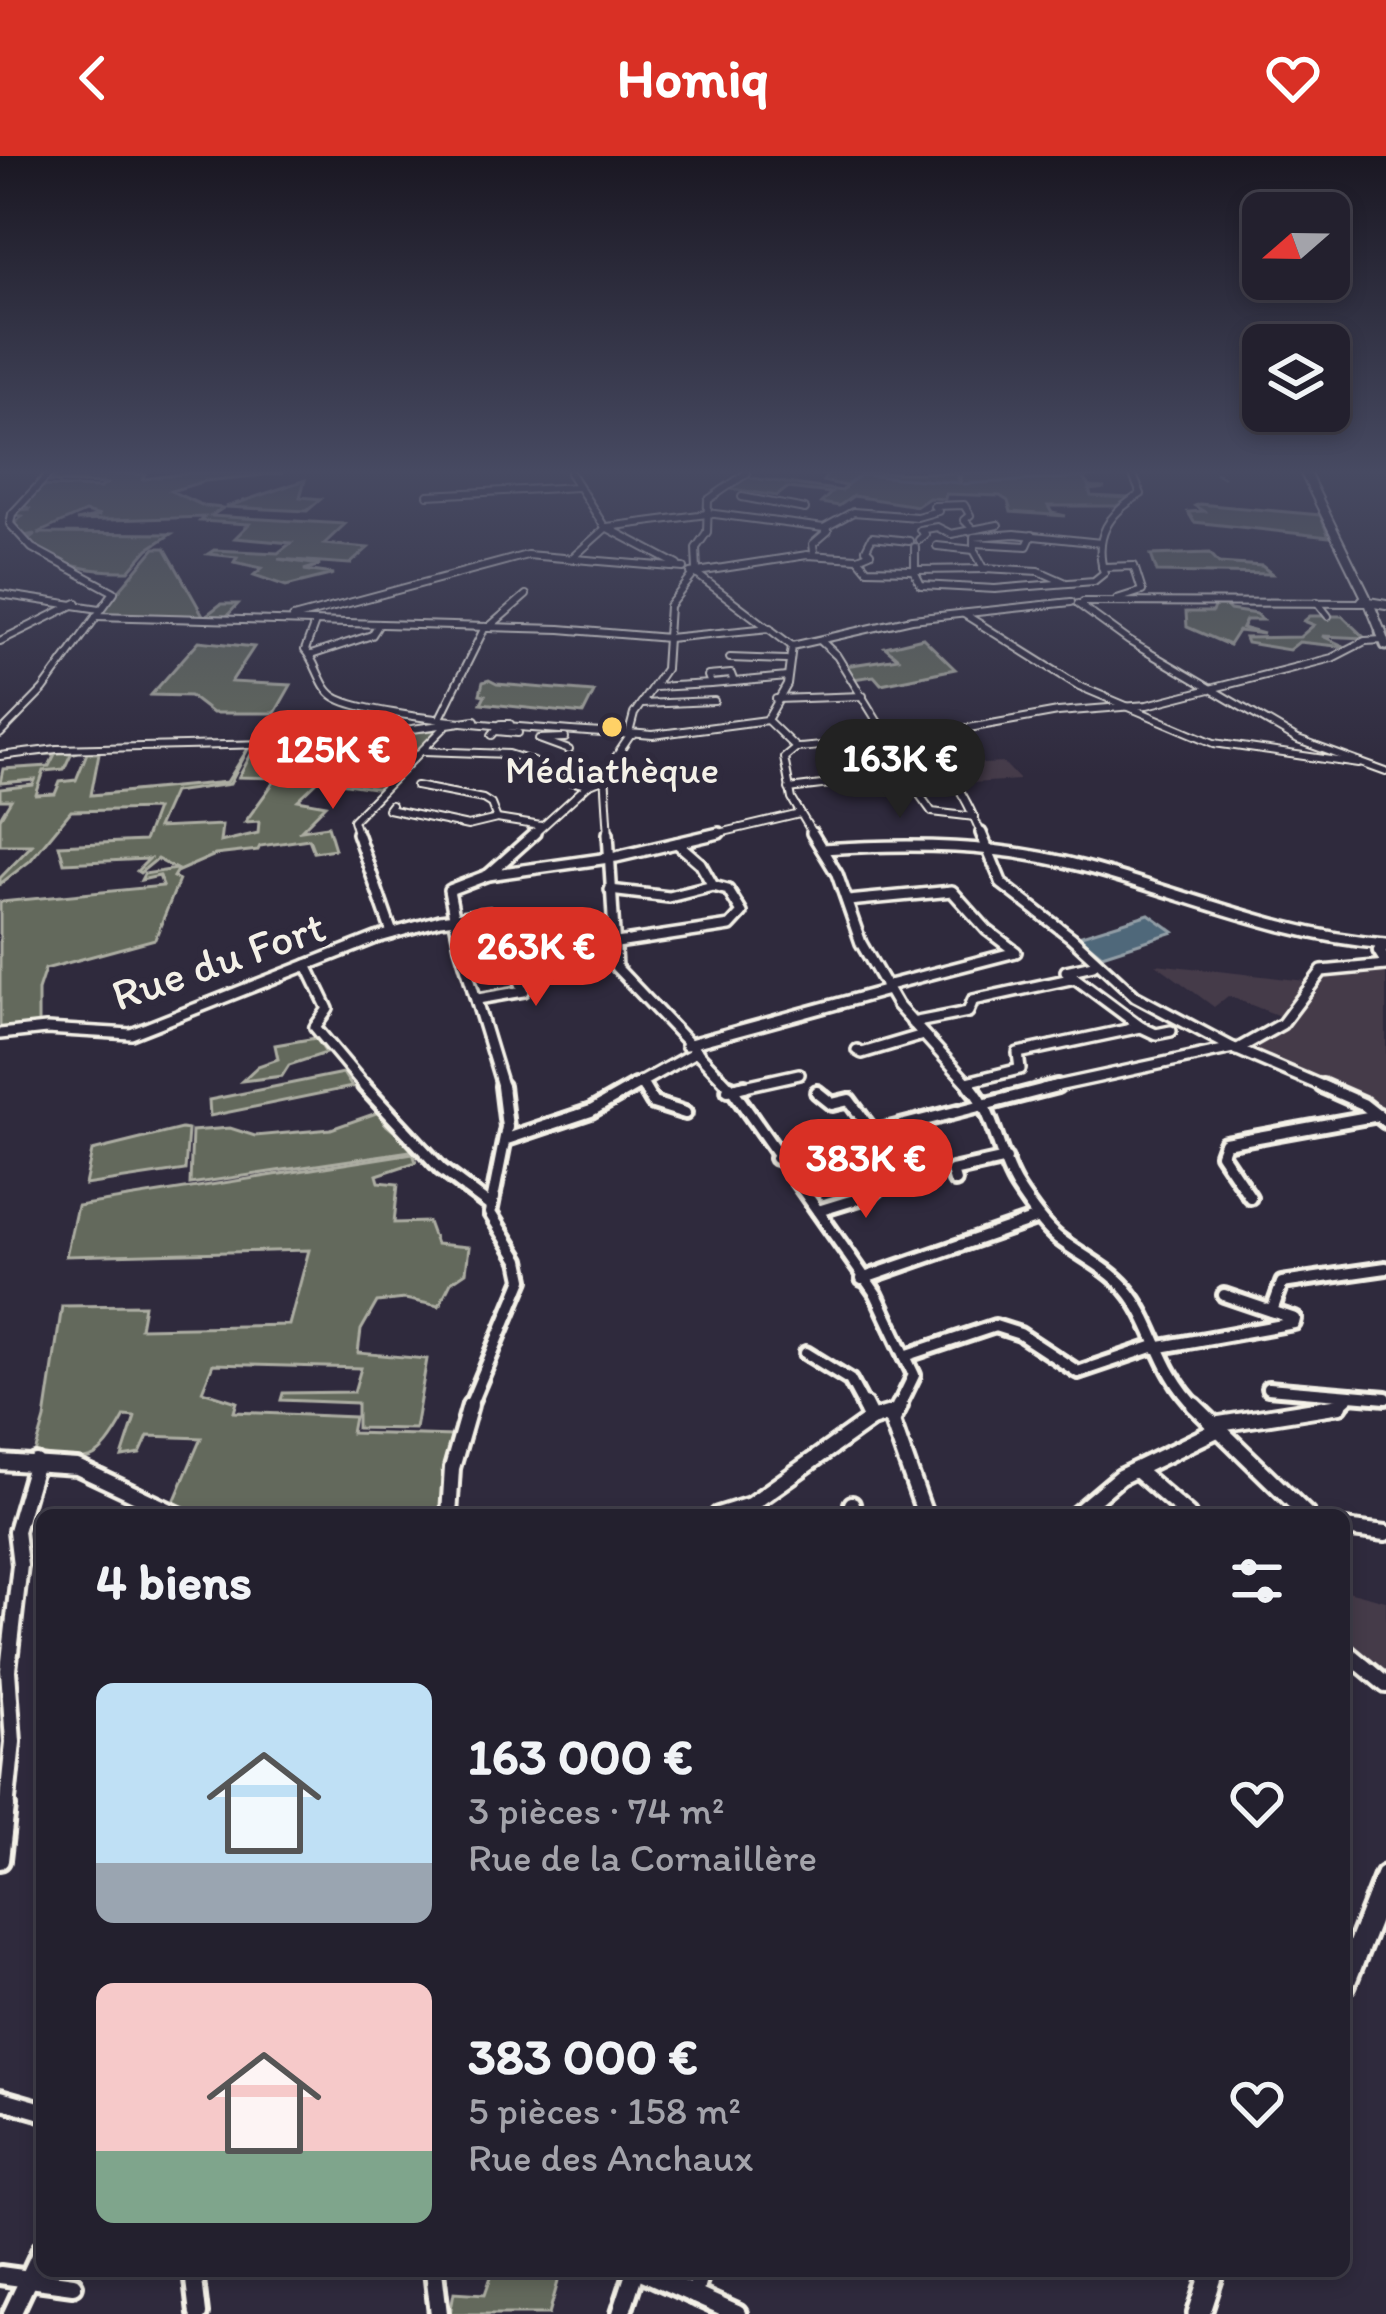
<!DOCTYPE html>
<html lang="fr">
<meta charset="utf-8">
<style>
:root{--surface:#23202e;--page:#2f2d3a;--text:#f1f3f6;--muted:#a3a3aa;--line:#403e4a;--accent:#d93025}
body{margin:0;font-family:Itim,sans-serif;background:var(--page);color:var(--text);height:100vh;display:flex;flex-direction:column;font-size:45px;white-space:nowrap}
*{box-sizing:border-box;margin:0}
p{font-size:39px;color:var(--muted)}
.icon{flex:none;width:66px;height:66px;fill:none;stroke:currentColor;stroke-width:2;stroke-linecap:round;stroke-linejoin:round}
.map{position:relative;flex:1;overflow:hidden}
.details{position:absolute;left:36px;top:1353px;width:1314px;height:768px;display:flex;flex-direction:column;background:var(--surface);border-radius:18px;box-shadow:0 6px 18px #0003,0 0 0 3px var(--line)}
.details>*{flex:none}
.needle{width:78px;rotate:250deg}
.controls{position:absolute;left:1242px;top:36px;display:grid;gap:24px}
.controls a{display:grid;place-items:center;width:108px;height:108px;border-radius:18px;background:var(--surface);box-shadow:0 6px 18px #0003,0 0 0 3px var(--line);font-size:60px}
.price{position:absolute;translate:-50% -102px;padding:0 27px;border-radius:42px;background:var(--accent);color:#fff;font-size:39px;line-height:78px;filter:drop-shadow(0 3px 6px #0008)}
.price::after{content:'';position:absolute;left:50%;top:72px;width:36px;height:27px;margin-left:-18px;background:inherit;clip-path:polygon(0 0,100% 0,50% 100%)}
.price.on{background:#222;color:#fff}
ul{padding:0;list-style:none}
li{display:flex;align-items:center;gap:36px;height:300px;padding:0 60px}
li span{display:grid;place-items:center;flex:none;width:336px;height:240px;border-radius:18px;color:#555}
li>.icon{margin-inline-start:auto}
span .icon{width:144px;height:144px;fill:#fffc;stroke-width:1}
li b{font-size:51px}
h2{display:flex;justify-content:space-between;align-items:center;height:144px;padding:0 60px;font-size:51px}
header{display:flex;justify-content:space-between;align-items:center;height:156px;padding:0 60px;background:var(--accent);color:#fff;font-size:54px;font-weight:800}
.map>svg:first-child{display:block}
</style>
<header><svg class="icon" aria-label="back" viewBox="0 0 24 24"><path d="M15 5l-7 7 7 7"/></svg>Homiq<svg class="icon" aria-label="heart" viewBox="0 0 24 24"><path d="M12 20l-8-8c-3-5 5-10 8-4 3-6 11-1 8 4z"/></svg></header>
<div class="map">
<svg width="1386" height="2158" viewBox="0 0 1386 2158">
<rect width="100%" height="100%" fill="#2f2a3d"/>
<filter id="ink" filterUnits="userSpaceOnUse"><feTurbulence type="fractalNoise" baseFrequency=".00833" numOctaves="2"/><feDisplacementMap in="SourceGraphic" scale="24" xChannelSelector="R" yChannelSelector="G"/><feConvolveMatrix kernelMatrix="1 2 1 2 8 2 1 2 1" color-interpolation-filters="sRGB"/></filter>
<g filter="url(#ink)">
<!-- built -->
<g fill="#443a49">
<path d="M958,583L983,608L1004,607L1020,624L955,628L942,611L943,602Z"/>
<path d="M1156,808L1306,825L1282,861L1228,840L1214,851Z"/>
<path d="M1386,812V972L1369,955L1248,897V891L1287,869L1318,820Z"/>
<path d="M1344,1434L1386,1445V1520L1344,1485Z"/>
</g>
<!-- green -->
<g fill="#63695c" stroke="#acada2" stroke-width="3">
<path d="M190,317H283L205,325L171,335L204,350L223,352L211,360L345,368L324,388L368,392L350,408L278,403L320,409L304,414L334,418L286,430L254,419L262,412L234,406L237,401L208,398L214,394L278,397L291,387L235,382L249,368L200,365L204,361L76,365L100,360L85,356L38,377L171,378L148,393L129,415C90,416 58,411 27,384L35,378L24,380L14,368L22,360L14,359L19,354L31,353L23,350L41,330L100,332L106,328L51,326L59,318H146L143,323Z"/>
<path d="M811,317H957L960,328L961,317H1078L1090,331L1105,332L1089,334L1091,340L1130,342L1116,350H1048L1052,357L1066,360L1011,356L1008,345L1000,340L946,338L945,343L929,342L917,350L853,340L839,350L821,347L831,337L787,332L777,340L725,332L745,321L842,335L846,330L823,325L828,319Z"/>
<path d="M305,324L300,341L321,343L307,355L226,351Z"/>
<path d="M1199,348L1320,359L1329,381L1194,366L1188,356L1203,355L1195,350Z"/>
<path d="M155,392H165L204,461L221,448H238L225,462L98,459Z"/>
<path d="M1210,397L1219,407L1262,410L1272,418L1157,416L1151,399Z"/>
<path d="M1223,447L1230,454L1256,458L1262,464H1246L1242,472L1264,478L1238,475L1229,489L1187,471L1186,456H1212L1215,448Z"/>
<path d="M1310,460H1342L1365,482L1322,480L1346,491L1299,486L1289,494L1247,487L1245,482L1300,481L1314,469L1304,465Z"/>
<path d="M923,482L955,513L881,528L874,520L852,523L845,510L898,502L885,491Z"/>
<path d="M199,485L254,491L231,526L291,529L275,557H212L190,540L151,539Z"/>
<path d="M489,524L497,528L594,536L583,558L481,547L485,539L480,538L483,526Z"/>
<path d="M437,574L406,613L380,633L319,624L298,644L326,649L301,674L328,670L335,693L314,696L309,683L260,690L258,694L215,699L176,716L173,721L179,724L155,783L45,813L38,834V868L45,871L0,874V746L163,730L159,720L141,724L144,718L176,713L157,703L140,717L137,715L149,703L64,707L59,689L144,685L156,653L71,655L30,705L0,728V722L32,689H0V662L11,644H0V633L33,629L35,624L0,627L3,613L49,610L55,598L14,600L78,596L71,598L64,613L44,615L36,639L55,638L60,626L76,624L87,597H99L91,639L227,626L249,591L230,628L173,636L157,672L222,669L220,686L258,677L259,665L245,666L277,622L239,621L255,591L353,581L334,602L342,603L365,580Z"/>
<path d="M316,882L326,897L289,909L282,920L242,925L258,910L278,903L275,889Z"/>
<path d="M343,917L352,931L210,960L209,944Z"/>
<path d="M379,956L384,967L417,994L190,1028L192,975L230,972L255,980L331,973Z"/>
<path d="M181,973L188,974L185,1014L85,1029L92,995Z"/>
<path d="M413,997L416,1006L377,1019L379,1026L398,1028L394,1067L428,1066L436,1088L469,1091L466,1116L451,1126L439,1150L405,1143L377,1146L361,1174L358,1197L427,1203L415,1273L357,1272V1247L281,1244L283,1237L354,1236L361,1212L213,1208L202,1235L237,1246L234,1256L354,1261L351,1277L454,1280L444,1359H181L171,1353L201,1282L148,1280L140,1298L122,1301L135,1261L125,1260C97,1311 89,1308 35,1297L45,1263L62,1150L144,1149L140,1172L289,1169L309,1094L66,1100L77,1050Z"/>
<path d="M493,2115H561L549,2158H450L454,2136L485,2138Z"/>
</g>
<!-- water -->
<path fill="#50677a" stroke="#929ea6" stroke-width="3" d="M1149,758L1174,776L1102,799L1078,780Z"/>
<g fill="none" stroke-linecap="round" stroke-linejoin="round">
<!-- stream -->
<g stroke="#929ea6" stroke-width="3">
<path d="M1216,317L1223,321"/>
<path d="M848,328L861,319L959,327"/>
<path d="M963,328L1129,319"/>
</g>
<!-- minor-far4 casing -->
<g stroke="#f4f1e8" stroke-width="10">
<g id="minor-far4">
<path d="M570,317L604,370L678,409"/>
<path d="M428,339L577,331"/>
<path d="M742,341L805,353"/>
<path d="M707,357L824,372L828,375L813,388L814,396"/>
<path d="M824,372L853,356L917,361L938,355L934,350L964,349L970,359L964,364L972,372"/>
<path d="M919,384L925,378L920,374L937,371L951,378L998,369"/>
<path d="M975,387L1027,390L1032,379"/>
<path d="M937,390L974,394"/>
<path d="M915,391V413"/>
<path d="M572,402L607,371L707,358"/>
<path d="M858,402L867,413L911,414"/>
<path d="M1102,411L1134,410L1142,435L1117,443"/>
<path d="M918,414L986,413"/>
<path d="M697,415L696,392L707,376L708,344L747,317"/>
<path d="M914,415L921,429L995,433L1094,425L1104,417C1093,380 1109,357 1141,338L1132,317"/>
<path d="M702,416L691,417L807,399L858,402L870,397L866,393L872,381L909,385"/>
<path d="M698,419L792,490"/>
<path d="M1064,426L1039,415L984,412L974,394V381L1015,378L1101,387"/>
<path d="M0,438L100,453"/>
<path d="M1083,446L1365,447"/>
<path d="M1317,446L1328,460"/>
<path d="M1078,448L1129,485L1298,584L1386,616"/>
<path d="M964,458L1079,530L1214,587L1359,608"/>
<path d="M96,460L560,473L668,482L770,472"/>
<path d="M293,462L527,399L684,412"/>
<path d="M315,467L305,494C317,507 320,532 335,541C374,565 577,575 633,579"/>
<path d="M489,471L526,439"/>
<path d="M0,485L77,447"/>
<path d="M821,485L837,500L882,573L913,582L1058,556L1147,549L1332,502L1365,485L1383,484"/>
<path d="M792,490L912,463L1071,446"/>
<path d="M311,499L372,479L379,468"/>
<path d="M730,502L786,504"/>
<path d="M731,518L734,526L711,528L708,520Z"/>
<path d="M734,526L787,521"/>
<path d="M654,531L711,528"/>
<path d="M776,543L863,540"/>
<path d="M642,548L714,545"/>
<path d="M441,560L485,471"/>
<path d="M767,564L787,529L792,490"/>
<path d="M290,571L337,567L348,580"/>
<path d="M496,575L518,577"/>
<path d="M628,577L653,579L767,564L796,592"/>
<path d="M629,577L634,558L665,513L669,450L694,418"/>
<path d="M0,578L43,534L114,436L32,392L10,368L12,358L50,317"/>
<path d="M492,579L501,568H510"/>
<path d="M565,582L539,583L569,594"/>
<path d="M796,592L784,602L792,643L814,680"/>
<path d="M796,592C901,585 936,567 982,680"/>
<path d="M424,595L509,598L534,606L527,617"/>
<path d="M0,600L57,593L315,587L475,564"/>
<path d="M525,616L588,629"/>
<path d="M949,625L914,631L932,656L975,661"/>
<path d="M416,630L483,643L491,648L497,663"/>
<path d="M789,633L854,625L866,616L938,611"/>
<path d="M391,649L388,653L468,670L497,663L541,670"/>
<path d="M358,680L353,664L445,571"/>
<path d="M532,680L588,629L605,622"/>
<path d="M609,680L605,617L630,580"/>
<path d="M707,680L800,658"/>
</g>
</g>
<!-- minor-far3 casing -->
<g stroke="#f4f1e8" stroke-width="16">
<g id="minor-far3">
<path d="M357,677L392,777"/>
<path d="M608,677L616,811L732,933"/>
<path d="M812,677L837,718L861,787L897,849L973,933"/>
<path d="M981,677L1002,728L1071,781L1135,840L1233,892L1329,933"/>
<path d="M822,693C911,687 999,688 1085,711C1186,738 1281,780 1386,788"/>
<path d="M488,719L616,701L719,677"/>
<path d="M610,734L669,741L713,730L700,707L677,687"/>
<path d="M848,745L952,735L987,774L1016,796L885,830"/>
<path d="M610,788L730,770L742,757L728,734L713,730"/>
<path d="M307,809L328,853L315,871L367,933"/>
<path d="M1075,822L1066,815L1093,809"/>
<path d="M912,867L968,856L973,844L1075,822L1141,871L1018,897L1020,913L967,926"/>
<path d="M1141,871L1156,878L1171,875"/>
<path d="M0,878L46,873L131,878L376,782L440,764L492,757L524,835L478,843"/>
<path d="M686,889L888,834"/>
<path d="M857,894L862,897L923,879"/>
<path d="M1236,894L1282,868L1322,815L1386,809"/>
<path d="M640,926L644,933"/>
<path d="M503,933L460,791L449,734L488,719L535,677"/>
<path d="M629,933L697,895"/>
<path d="M731,933L799,918"/>
<path d="M1043,933L1233,892"/>
</g>
</g>
<!-- minor-far2 casing -->
<g stroke="#f4f1e8" stroke-width="20">
<g id="minor-far2">
<path d="M364,930L441,1013L489,1049"/>
<path d="M643,930L653,947L685,957"/>
<path d="M730,930L876,1138L914,1219L898,1252"/>
<path d="M970,930C996,959 997,999 1017,1031C1028,1048 1042,1069 1058,1082C1081,1100 1107,1111 1126,1133C1156,1168 1158,1214 1197,1252"/>
<path d="M1322,930L1363,948L1386,966"/>
<path d="M728,934L745,930"/>
<path d="M817,936L832,948L849,944L874,978"/>
<path d="M507,983L591,955L635,930"/>
<path d="M776,1002L1057,930"/>
<path d="M955,1025L952,1015L1006,1003"/>
<path d="M1250,1041L1221,998L1225,987L1379,959"/>
<path d="M818,1055L870,1039L881,1030"/>
<path d="M862,1123L1038,1062"/>
<path d="M1272,1155L1282,1127L1386,1112"/>
<path d="M1155,1192L1294,1167L1295,1163L1224,1139"/>
<path d="M806,1197L850,1224L865,1252"/>
<path d="M905,1200L995,1170L1020,1178L1078,1216L1155,1190"/>
<path d="M1268,1232L1386,1242"/>
<path d="M469,1252L523,1123L519,1104L490,1057L507,971L502,930"/>
<path d="M1324,1252L1339,1250L1351,1239"/>
</g>
</g>
<!-- minor-far1 casing -->
<g stroke="#f4f1e8" stroke-width="22">
<g id="minor-far1">
<path d="M864,1249L871,1263"/>
<path d="M1194,1249L1307,1359"/>
<path d="M892,1265L900,1249"/>
<path d="M892,1265L925,1359"/>
<path d="M1213,1269L1340,1249"/>
<path d="M0,1306L77,1311L179,1359"/>
<path d="M1136,1314L1188,1359"/>
<path d="M852,1348L854,1359"/>
<path d="M449,1359L452,1312L470,1249"/>
<path d="M718,1359L750,1349L871,1263L894,1256"/>
<path d="M1075,1359L1120,1321L1217,1274"/>
<path d="M1344,1372L1386,1377"/>
<path d="M1344,1494L1386,1529"/>
<path d="M6,1654L13,1586L8,1514L20,1409L16,1375L36,1306"/>
</g>
</g>
<!-- minor casing -->
<g stroke="#f4f1e8" stroke-width="26">
<g id="minor">
<path d="M0,1704L6,1651"/>
<path d="M0,1943L42,1955"/>
<path d="M193,2115L198,2158"/>
<path d="M434,2115L439,2158"/>
<path d="M641,2115L737,2158"/>
<path d="M0,2119L73,2129"/>
<path d="M694,2139L700,2115"/>
<path d="M12,2158L42,2094"/>
<path d="M621,2158L635,2115"/>
</g>
</g>
<!-- major-far3 casing -->
<g stroke="#f4f1e8" stroke-width="12">
<g id="major-far3">
<path d="M1305,317L1366,441L1362,445L1386,449"/>
<path d="M1370,449L1382,479"/>
</g>
</g>
<!-- major-far2 casing -->
<g stroke="#f4f1e8" stroke-width="15">
<path id="major-far2" d="M1381,476L1386,489"/>
</g>
<!-- major-far1 casing -->
<g stroke="#f4f1e8" stroke-width="18">
<path id="major-far1" d="M1386,789L1379,795L1386,806"/>
</g>
<!-- major casing -->
<g stroke="#f4f1e8" stroke-width="30">
<g id="major">
<path d="M1344,1827L1386,1721"/>
<path d="M1199,2158L1213,2115"/>
</g>
</g>
<!-- minor-far4 -->
<use href="#minor-far4" stroke="#2f2a3d" stroke-width="6"/>
<!-- minor-far3 -->
<use href="#minor-far3" stroke="#2f2a3d" stroke-width="9"/>
<!-- minor-far2 -->
<use href="#minor-far2" stroke="#2f2a3d" stroke-width="10"/>
<!-- minor-far1 -->
<use href="#minor-far1" stroke="#2f2a3d" stroke-width="14"/>
<!-- minor -->
<use href="#minor" stroke="#2f2a3d" stroke-width="16"/>
<!-- major-far3 -->
<use href="#major-far3" stroke="#2f2a3d" stroke-width="8"/>
<!-- major-far2 -->
<use href="#major-far2" stroke="#2f2a3d" stroke-width="9"/>
<!-- major-far1 -->
<use href="#major-far1" stroke="#2f2a3d" stroke-width="10"/>
<!-- major -->
<use href="#major" stroke="#2f2a3d" stroke-width="21"/>
</g>
</g>
<!-- sky -->
<linearGradient id="sky" x2="0" y2="1"><stop stop-color="#1a1722"/><stop offset="0.51" stop-color="#474a62"/><stop offset="1" stop-color="#474a62" stop-opacity="0"/></linearGradient>
<rect width="1386" height="619" fill="url(#sky)"/>
<!-- markers -->
<circle fill="#ffd166" stroke="#2f2a3d" stroke-width="4.5" cx="612" cy="571" r="12"/>
<g text-anchor="middle" dominant-baseline="central" stroke-width="12" stroke-linejoin="round" paint-order="stroke">
<!-- far-poi labels -->
<g font-size="39" fill="#f4f1e8" stroke="#2f2a3d">
<text x="612" y="613">Médiathèque</text>
</g>
<!-- street labels -->
<g font-size="45" fill="#f4f1e8" stroke="#2f2a3d">
<text transform="translate(218 804) rotate(-19)">Rue du Fort</text>
</g>
</g>
</svg>
<div class="controls">
<a><svg class="needle" viewBox="-14 -14 28 28"><path d="M0-13l5 13h-10z" fill="#e53935"/><path d="M0 13l5-13h-10z" fill="#a3a3aa"/></svg></a>
<a><svg class="icon" aria-label="layers" viewBox="0 0 24 24"><path d="M12 4l9 5-9 5-9-5zM3 14l9 5 9-5"/></svg></a>
</div>
<b class="price" style="left:333px;top:656px">125K €</b>
<b class="price on" style="left:900px;top:665px">163K €</b>
<b class="price" style="left:536px;top:853px">263K €</b>
<b class="price" style="left:866px;top:1065px">383K €</b>
<section class="details">
<h2>4 biens<svg class="icon" aria-label="filters" viewBox="0 0 24 24"><path d="M4 7h16M4 17h16"/><circle cx="9" cy="7" r="2"/><circle cx="15" cy="17" r="2"/></svg></h2>
<ul>
<li><span style="background:linear-gradient(#bfe0f5 75%,#9aa5b1 0)"><svg class="icon" aria-label="home" viewBox="0 0 24 24"><path d="M3 11l9-7 9 7M6 9v11h12V9"/></svg></span><div><b>163 000 €</b><p>3 pièces · 74 m²</p><p>Rue de la Cornaillère</p></div><svg class="icon" aria-label="heart" viewBox="0 0 24 24"><path d="M12 20l-8-8c-3-5 5-10 8-4 3-6 11-1 8 4z"/></svg></li>
<li><span style="background:linear-gradient(#f6c9c9 70%,#7fa58c 0)"><svg class="icon" aria-label="home" viewBox="0 0 24 24"><path d="M3 11l9-7 9 7M6 9v11h12V9"/></svg></span><div><b>383 000 €</b><p>5 pièces · 158 m²</p><p>Rue des Anchaux</p></div><svg class="icon" aria-label="heart" viewBox="0 0 24 24"><path d="M12 20l-8-8c-3-5 5-10 8-4 3-6 11-1 8 4z"/></svg></li>
</ul>
</section>
</div>
